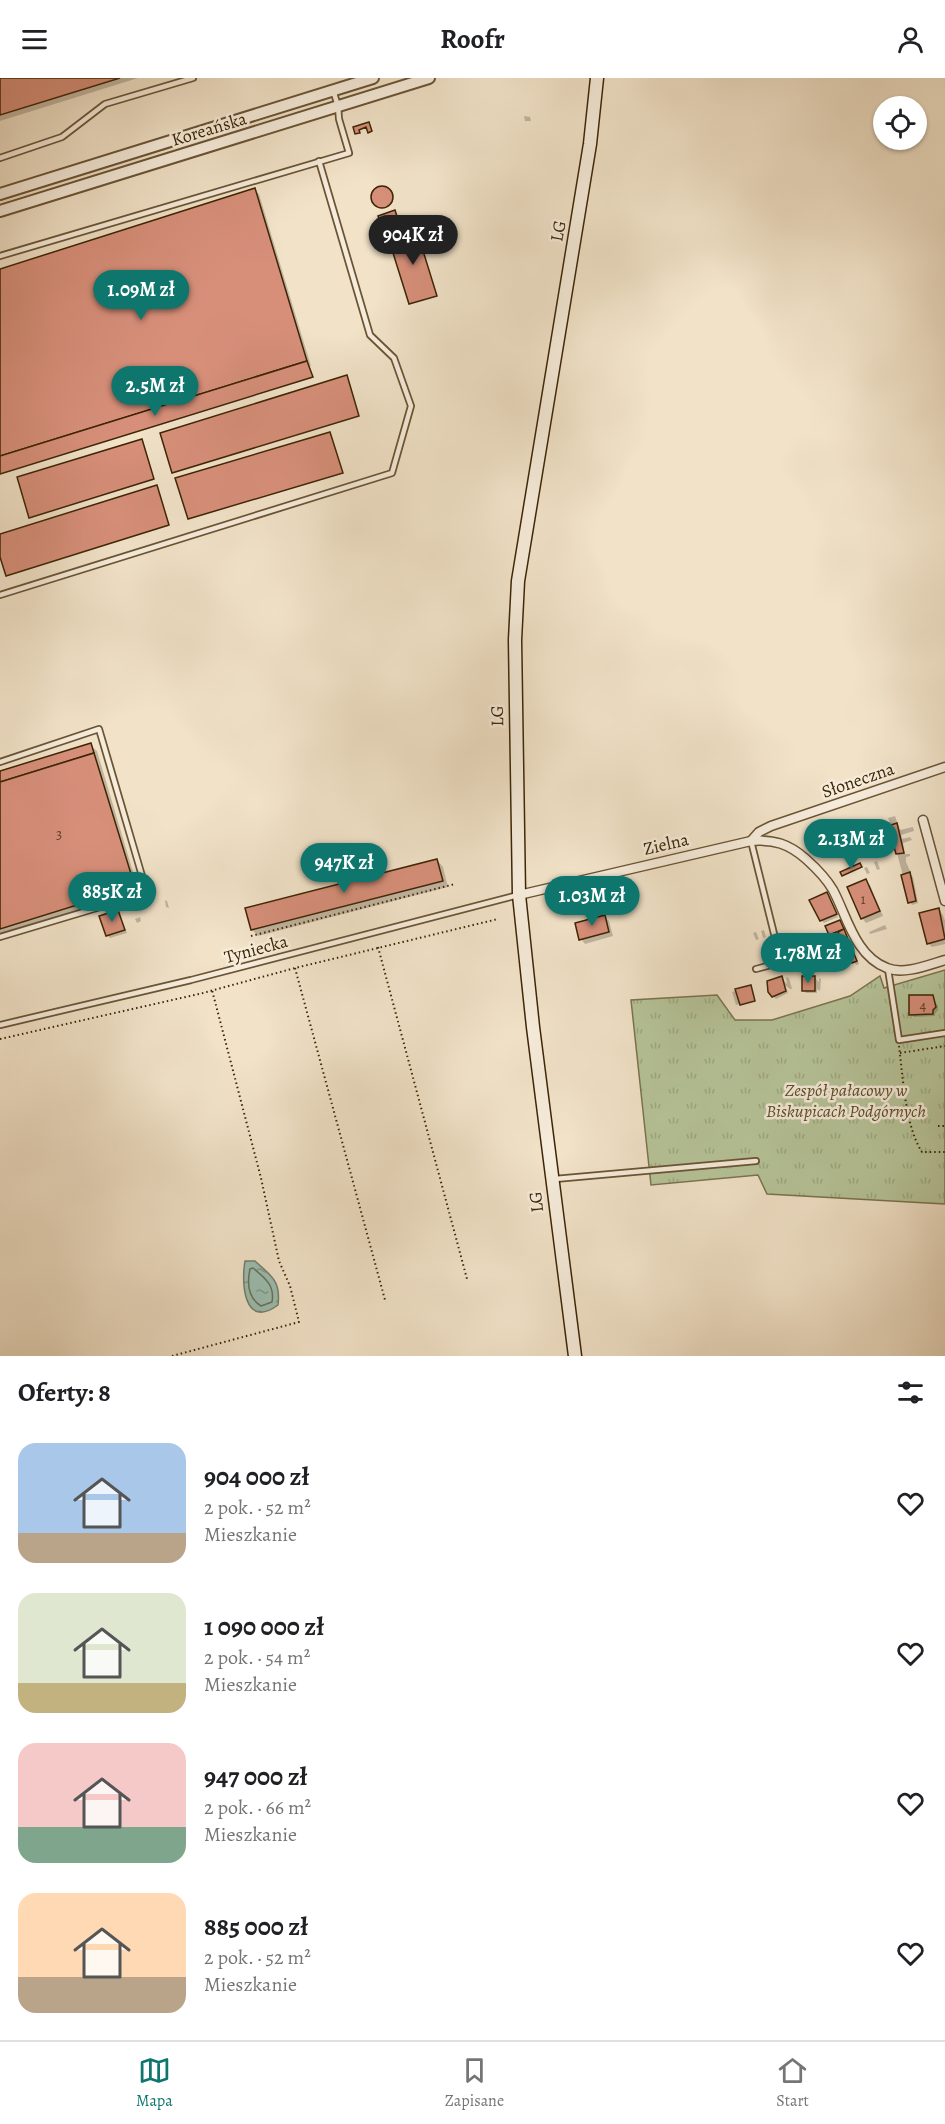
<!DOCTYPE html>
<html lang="pl">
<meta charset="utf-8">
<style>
:root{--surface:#fff;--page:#f6f6f6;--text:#202124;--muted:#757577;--line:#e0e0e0;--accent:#0f766e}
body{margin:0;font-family:Alegreya,serif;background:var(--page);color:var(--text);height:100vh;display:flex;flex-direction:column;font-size:22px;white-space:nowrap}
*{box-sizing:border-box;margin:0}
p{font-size:20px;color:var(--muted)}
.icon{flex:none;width:33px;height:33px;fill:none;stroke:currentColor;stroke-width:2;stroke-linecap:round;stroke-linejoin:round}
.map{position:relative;height:1278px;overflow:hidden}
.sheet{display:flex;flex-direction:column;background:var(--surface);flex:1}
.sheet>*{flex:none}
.controls{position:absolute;left:873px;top:18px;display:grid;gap:12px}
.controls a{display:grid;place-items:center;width:54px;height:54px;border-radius:50%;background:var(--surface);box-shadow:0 2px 4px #0004;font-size:30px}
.price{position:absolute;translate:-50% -51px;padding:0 14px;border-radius:21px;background:var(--accent);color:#fff;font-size:20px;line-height:39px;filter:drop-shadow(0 2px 3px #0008)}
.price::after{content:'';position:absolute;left:50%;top:36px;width:18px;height:14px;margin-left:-9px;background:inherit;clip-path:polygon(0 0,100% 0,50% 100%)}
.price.selected{background:#222;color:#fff}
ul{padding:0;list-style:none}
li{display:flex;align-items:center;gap:18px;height:150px;padding:0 18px}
li span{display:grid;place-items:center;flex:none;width:168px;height:120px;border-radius:18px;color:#555}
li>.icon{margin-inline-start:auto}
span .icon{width:72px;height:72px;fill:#fffc;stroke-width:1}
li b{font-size:26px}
h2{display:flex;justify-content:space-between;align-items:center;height:72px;padding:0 18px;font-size:26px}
header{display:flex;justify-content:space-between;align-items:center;height:78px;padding:0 18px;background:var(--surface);font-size:27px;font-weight:700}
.tab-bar{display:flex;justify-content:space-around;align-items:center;height:84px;border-top:2px solid var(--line);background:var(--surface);font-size:16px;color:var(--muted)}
.tab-bar a{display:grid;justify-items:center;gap:3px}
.tab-bar .selected{color:var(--accent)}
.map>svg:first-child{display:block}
</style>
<header><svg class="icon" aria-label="menu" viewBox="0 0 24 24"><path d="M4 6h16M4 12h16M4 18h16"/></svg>Roofr<svg class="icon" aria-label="person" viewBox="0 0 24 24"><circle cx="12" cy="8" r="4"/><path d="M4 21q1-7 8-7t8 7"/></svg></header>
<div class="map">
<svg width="945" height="1278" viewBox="0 0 945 1278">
<defs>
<pattern id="grass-tufts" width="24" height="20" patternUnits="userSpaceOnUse" patternTransform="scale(1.5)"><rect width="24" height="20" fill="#b6c499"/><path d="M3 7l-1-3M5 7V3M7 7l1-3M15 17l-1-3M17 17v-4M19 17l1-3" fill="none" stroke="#9da882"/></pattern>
<pattern id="water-ripples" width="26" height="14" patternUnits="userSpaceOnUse" patternTransform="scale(1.5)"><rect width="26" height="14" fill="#9bbeb1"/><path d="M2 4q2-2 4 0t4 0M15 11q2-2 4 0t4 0" fill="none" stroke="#809a8e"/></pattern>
</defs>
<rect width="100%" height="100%" fill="#f1e2c8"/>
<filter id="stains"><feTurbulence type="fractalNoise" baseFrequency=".00333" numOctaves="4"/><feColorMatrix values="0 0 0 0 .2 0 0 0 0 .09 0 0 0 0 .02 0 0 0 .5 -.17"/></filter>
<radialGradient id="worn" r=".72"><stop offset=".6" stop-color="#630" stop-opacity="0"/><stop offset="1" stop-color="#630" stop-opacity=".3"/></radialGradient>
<!-- grass -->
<path fill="url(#grass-tufts)" stroke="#7a744e" stroke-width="1.5" d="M945,892V1126L767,1116L758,1097L651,1107L631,922L717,917L735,942H772L850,918L880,898L884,910Z"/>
<!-- water -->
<path fill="url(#water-ripples)" stroke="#75816c" stroke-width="1.5" d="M245,1183H255C271,1198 281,1202 278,1227C244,1252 241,1205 245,1183Z"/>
<!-- shadow -->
<g fill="#0003">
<path d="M0,0H138L0,43Z"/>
<path d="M524,38L530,39L531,43H525Z"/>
<circle cx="383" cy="120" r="10"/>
<path d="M254,112L259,116L311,288H309L312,300L0,397V192Z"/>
<path d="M348,300L359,338L174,394Z"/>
<path d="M330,355L343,395L189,441Z"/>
<path d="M143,363L154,402L31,439Z"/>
<path d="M157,410L169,448L7,497L0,474V458Z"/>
<path d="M90,667L97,673L139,814L0,857V695Z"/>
<path d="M895,738L900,752L913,749L914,753L901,757L902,761L910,759L912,762L903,765L905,776H910V778L906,779V784L911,795H909L913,799L918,825L912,827L910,824L890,749H892L888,740Z"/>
<path d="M848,750L853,762L847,765L849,770L836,776L834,773Z"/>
<path d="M437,782L443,789L448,809L258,858L252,852Z"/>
<path d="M877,783L880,791L877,792L874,784Z"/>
<path d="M867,789L870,795L867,796L864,790Z"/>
<path d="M866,803L870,807L883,838L866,845L862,840Z"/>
<path d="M587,811L588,814L581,815V812Z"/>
<path d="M827,816L838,839L824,845L821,842Z"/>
<path d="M165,822L167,823L169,830L166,829Z"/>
<path d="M939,832L943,837L945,843V866L932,869L928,865Z"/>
<path d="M118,834L127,855L110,860L107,857Z"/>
<path d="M140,839L141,843L137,845L135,841Z"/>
<path d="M604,839L609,843L613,858L585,866L581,861Z"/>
<path d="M839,843L859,886L856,887L841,856L833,859L827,848Z"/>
<path d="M885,847L887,851L870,856L869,854Z"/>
<path d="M764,852L766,859L763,860L761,853Z"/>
<path d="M756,854L759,861L756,862L753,855Z"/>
<path d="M786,899L789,900L792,911H790L785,907L788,915L776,921L773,918L781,900L787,906Z"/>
<path d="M815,900L819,904V900L821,901L820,913L817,911V915H806L804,912Z"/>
<path d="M750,908L755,921L736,927L732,914Z"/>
<path d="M932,919L938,928V932L935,936V938L914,939L911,936Z"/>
</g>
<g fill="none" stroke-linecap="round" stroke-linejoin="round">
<!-- shore -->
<path stroke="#6c725a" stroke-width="1.5" d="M253,1190C265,1200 275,1207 272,1224L261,1228C248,1220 247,1205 250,1191Z"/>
</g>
<!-- building -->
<g fill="#d78f7a" stroke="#3d2504" stroke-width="1.5">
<path d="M0,0H120L0,37Z"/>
<path d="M369,44L372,53L368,55L366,49L359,52L360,55L355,56L353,49Z"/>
<circle cx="382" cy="119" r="11"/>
<path d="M255,110L307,283L0,378V191Z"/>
<path d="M395,132L401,151L384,156L378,138Z"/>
<path d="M416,150L437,218L409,226L388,159Z"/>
<path d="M307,283L313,299L0,396V378Z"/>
<path d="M347,297L359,338L172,395L160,355Z"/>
<path d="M330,354L343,395L188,441L175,400Z"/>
<path d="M142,361L154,401L29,440L17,399Z"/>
<path d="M157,407L169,447L6,498L0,479V456Z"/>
<path d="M91,665L94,675L0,704V693Z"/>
<path d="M94,675L135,809L0,851V704Z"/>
<path d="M897,745L904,775L896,776L888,748Z"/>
<path d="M848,747L853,761L846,764L841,750Z"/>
<path d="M841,750L848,767L832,774L825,756Z"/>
<path d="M437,781L443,803L251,852L245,830Z"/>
<path d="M860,785L862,789L842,798L840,794Z"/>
<path d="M910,794L916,823L908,825L901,797Z"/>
<path d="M866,801L880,833L861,841L847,809Z"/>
<path d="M827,814L837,836L820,843L809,822Z"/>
<path d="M939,830L945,861L927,866L919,835Z"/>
<path d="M118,832L125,852L106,858L99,838Z"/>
<path d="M605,837L609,854L579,862L575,845Z"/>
<path d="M840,842L844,851L829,857L825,848Z"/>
<path d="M844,851L857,883L852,885L838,854Z"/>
<path d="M782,898L786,913L772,919L768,914L767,903Z"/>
<rect x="802" y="898" width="13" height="15"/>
<path d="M751,907L755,923L740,927L735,911Z"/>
<path d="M909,917H933L936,929L933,932V936L909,937Z"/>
</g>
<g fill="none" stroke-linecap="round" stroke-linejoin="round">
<!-- service casing -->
<g stroke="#6a5435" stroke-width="8">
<g id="service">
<path d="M0,80L62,59L105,26L193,0"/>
<path d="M0,178L349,75L339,41L338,28L333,12"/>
<path d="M0,517L392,395L411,328L394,280L370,257L319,83"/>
<path d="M0,684L99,651L147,815L0,859"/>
<path d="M751,763L781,884"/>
<path d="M756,891L801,879"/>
<path d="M888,891L899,962L945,955"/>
<path d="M0,947L191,902L518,817"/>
<path d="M555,1101L756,1083"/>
</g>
</g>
<!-- minor casing -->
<g stroke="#6a5435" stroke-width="11">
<g id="minor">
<path d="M923,742L945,823"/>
<path d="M751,763L759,754L771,748L945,689"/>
<path d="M519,817L751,763C774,761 789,766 806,781C816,790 826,800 833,812C847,838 855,878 887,890C904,897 928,887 945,882"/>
</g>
</g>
<!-- tertiary casing -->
<g stroke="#6a5435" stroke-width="14">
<g id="tertiary">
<path d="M0,116L373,0"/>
<path d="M0,133L429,0"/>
</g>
</g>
<!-- secondary casing -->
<g stroke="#3d2504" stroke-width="15">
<path id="secondary" d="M575,1278L533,949L519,817L515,562L518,503L590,66L597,0"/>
</g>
<!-- path -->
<g stroke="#3d2504" stroke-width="2" stroke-dasharray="1.5 3" stroke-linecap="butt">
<path d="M251,858L455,806"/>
<path d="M378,869L467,1201"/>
<path d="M295,890L385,1222"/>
<path d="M0,961L203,915L295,890L498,841"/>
<path d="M899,968C903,999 905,1048 922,1074H945"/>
<path d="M900,975L945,968"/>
<path d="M938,1048H945"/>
<path d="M172,1278L299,1244L290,1208L279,1183L261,1100L212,912"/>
</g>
<!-- service -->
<use href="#service" stroke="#f6ecdb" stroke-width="4.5"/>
<!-- minor -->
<use href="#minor" stroke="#f6ecdb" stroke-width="8"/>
<!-- tertiary -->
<use href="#tertiary" stroke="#f6ecdb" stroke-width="10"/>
<!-- secondary -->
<use href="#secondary" stroke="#f6ecdb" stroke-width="12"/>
</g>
<g text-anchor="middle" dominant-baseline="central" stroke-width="5" stroke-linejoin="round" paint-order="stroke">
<!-- number labels -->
<g font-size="15" fill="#644022">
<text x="59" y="756">3</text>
<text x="863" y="821">1</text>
<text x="923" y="927">4</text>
</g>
<!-- street labels -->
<g font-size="18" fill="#3d2504" stroke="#f6ecdb">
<text transform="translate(209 51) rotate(-17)">Koreańska</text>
<text transform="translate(558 153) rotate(-80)">LG</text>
<text transform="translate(497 638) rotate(-91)">LG</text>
<text transform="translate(858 702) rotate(-19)">Słoneczna</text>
<text transform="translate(666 766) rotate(-13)">Zielna</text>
<text transform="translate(256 871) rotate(-15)">Tyniecka</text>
<text transform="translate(536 1124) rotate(-97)">LG</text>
</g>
<!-- park labels -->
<g font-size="18" font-style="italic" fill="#5b4d29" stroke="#f6ecdb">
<text x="846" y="1012">Zespół pałacowy w<tspan x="846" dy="21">Biskupicach Podgórnych</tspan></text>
</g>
</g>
<rect width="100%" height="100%" filter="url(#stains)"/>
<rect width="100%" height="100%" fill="url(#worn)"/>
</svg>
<div class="controls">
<a><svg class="icon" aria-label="locate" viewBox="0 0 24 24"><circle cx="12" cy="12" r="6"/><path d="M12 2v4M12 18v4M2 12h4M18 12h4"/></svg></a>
</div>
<b class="price selected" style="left:413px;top:188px">904K zł</b>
<b class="price" style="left:141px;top:243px">1.09M zł</b>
<b class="price" style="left:155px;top:339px">2.5M zł</b>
<b class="price" style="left:851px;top:792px">2.13M zł</b>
<b class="price" style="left:344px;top:816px">947K zł</b>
<b class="price" style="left:112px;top:845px">885K zł</b>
<b class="price" style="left:592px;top:849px">1.03M zł</b>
<b class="price" style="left:808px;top:906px">1.78M zł</b>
</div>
<section class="sheet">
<h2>Oferty: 8<svg class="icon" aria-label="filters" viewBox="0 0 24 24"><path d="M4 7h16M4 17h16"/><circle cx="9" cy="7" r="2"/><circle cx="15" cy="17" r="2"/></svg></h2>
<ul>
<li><span style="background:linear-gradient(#a9c7e8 75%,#b9a48a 0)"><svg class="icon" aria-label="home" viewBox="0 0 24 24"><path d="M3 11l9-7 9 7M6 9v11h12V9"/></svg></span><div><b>904 000 zł</b><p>2 pok. · 52 m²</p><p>Mieszkanie</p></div><svg class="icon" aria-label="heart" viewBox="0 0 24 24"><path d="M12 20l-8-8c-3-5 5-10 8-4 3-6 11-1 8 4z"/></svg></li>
<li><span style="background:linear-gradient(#dfe7d0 75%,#c2b280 0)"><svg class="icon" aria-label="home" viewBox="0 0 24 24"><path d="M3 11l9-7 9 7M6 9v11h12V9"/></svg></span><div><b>1 090 000 zł</b><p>2 pok. · 54 m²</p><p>Mieszkanie</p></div><svg class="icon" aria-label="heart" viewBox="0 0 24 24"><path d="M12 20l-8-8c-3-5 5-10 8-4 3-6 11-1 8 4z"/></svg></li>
<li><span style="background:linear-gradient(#f6c9c9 70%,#7fa58c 0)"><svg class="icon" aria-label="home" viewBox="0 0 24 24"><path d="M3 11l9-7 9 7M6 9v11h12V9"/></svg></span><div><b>947 000 zł</b><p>2 pok. · 66 m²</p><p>Mieszkanie</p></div><svg class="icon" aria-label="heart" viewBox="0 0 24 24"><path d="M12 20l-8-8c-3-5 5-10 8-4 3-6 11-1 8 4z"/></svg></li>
<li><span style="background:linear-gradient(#ffd9b3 70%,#b9a48a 0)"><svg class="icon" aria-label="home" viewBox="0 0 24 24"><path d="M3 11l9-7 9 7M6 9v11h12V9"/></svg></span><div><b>885 000 zł</b><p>2 pok. · 52 m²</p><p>Mieszkanie</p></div><svg class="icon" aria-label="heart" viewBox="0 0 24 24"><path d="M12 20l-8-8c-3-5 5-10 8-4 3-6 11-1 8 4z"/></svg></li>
</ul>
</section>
<nav class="tab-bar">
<a class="selected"><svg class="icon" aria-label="map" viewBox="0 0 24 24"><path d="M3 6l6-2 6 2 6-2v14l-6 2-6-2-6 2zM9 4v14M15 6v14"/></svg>Mapa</a>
<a><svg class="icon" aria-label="saved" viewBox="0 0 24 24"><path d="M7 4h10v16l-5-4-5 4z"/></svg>Zapisane</a>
<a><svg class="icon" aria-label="home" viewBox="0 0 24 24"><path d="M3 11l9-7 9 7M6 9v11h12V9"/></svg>Start</a>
</nav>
